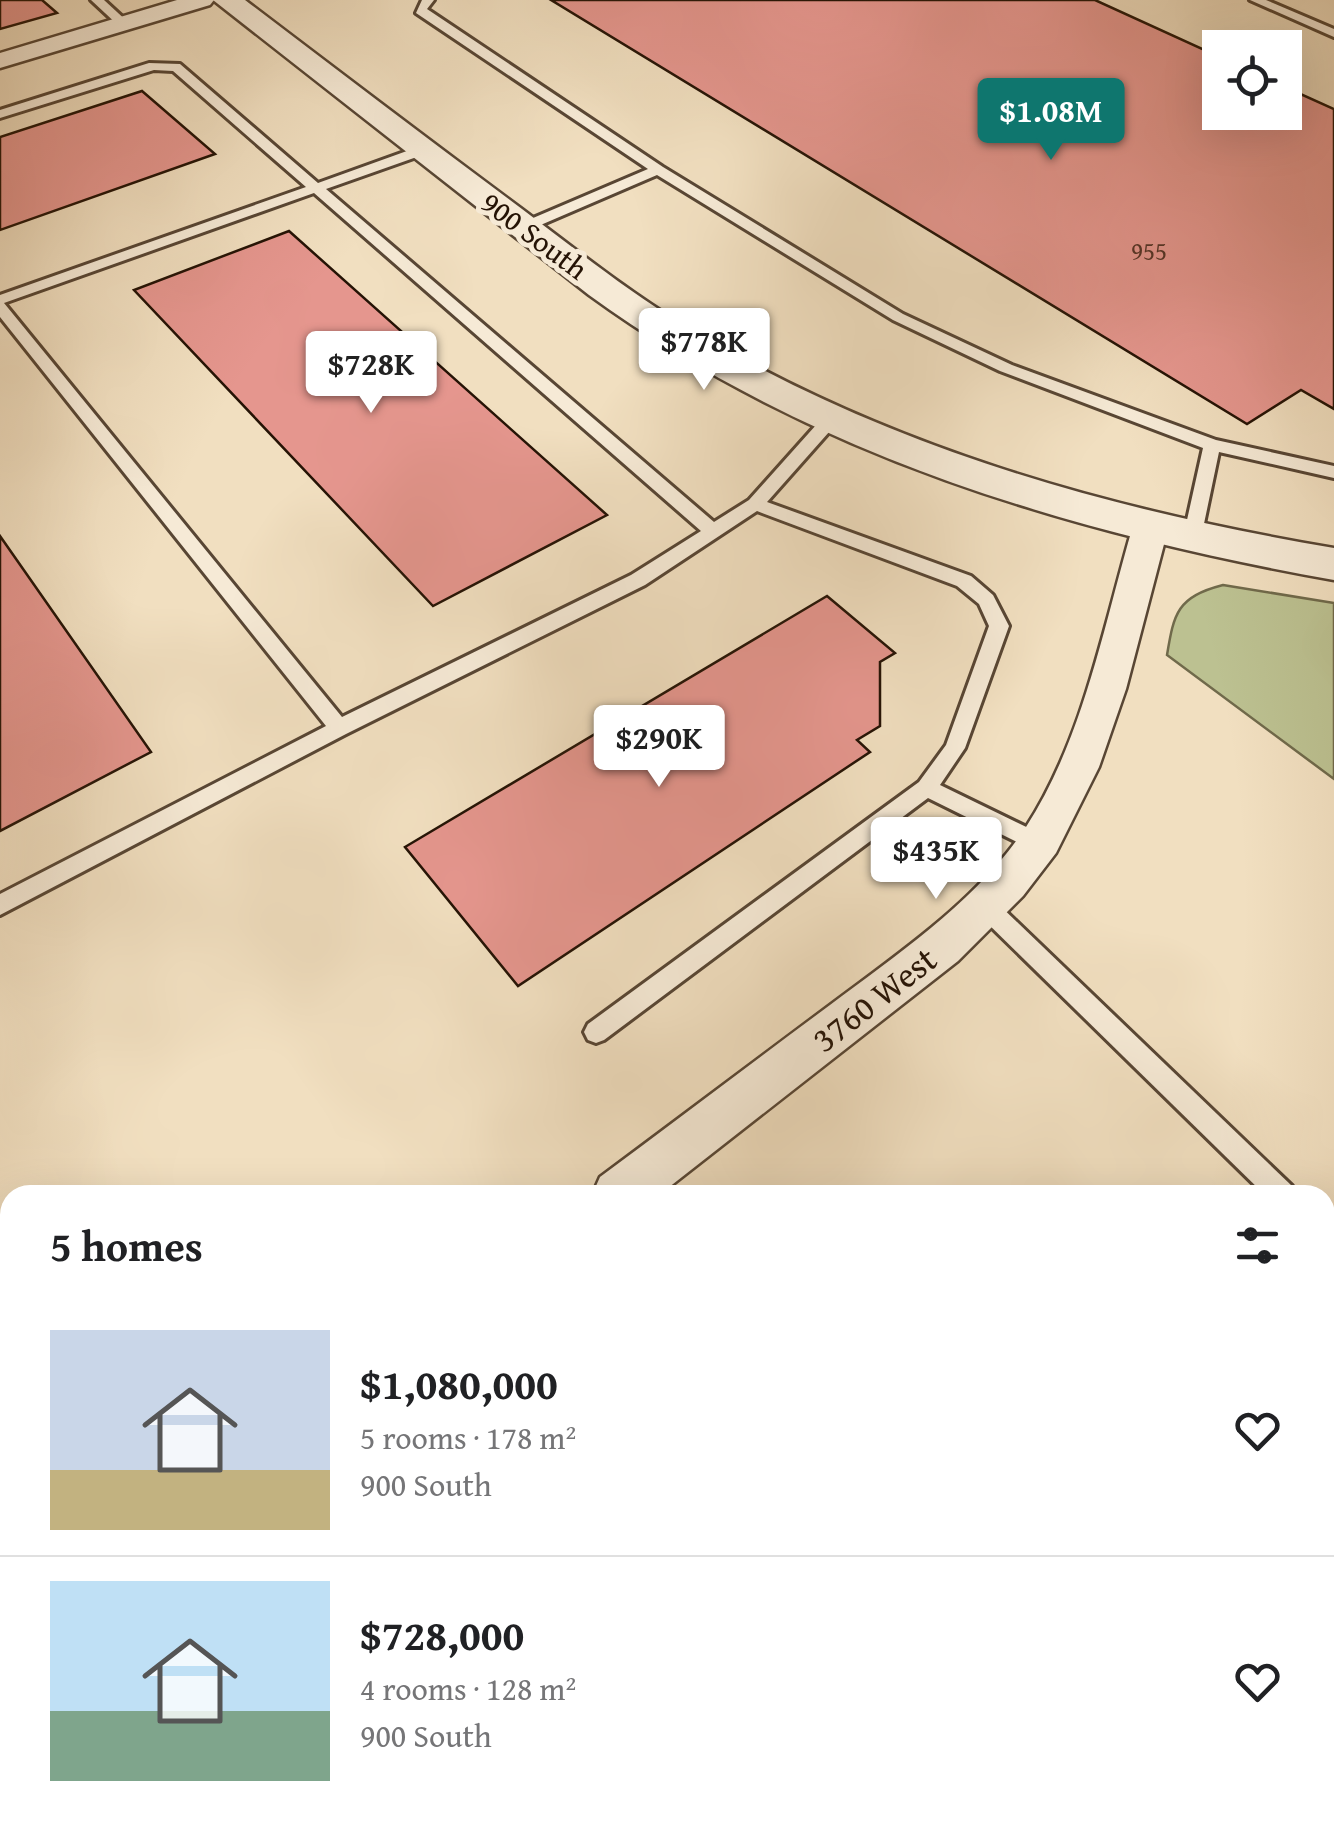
<!DOCTYPE html>
<meta charset="utf-8">
<style>
:root{--surface:#fff;--page:#f2f2f2;--text:#202124;--muted:#757577;--line:#e0e0e0;--accent:#0f766e}
body{margin:0;font-family:"Gentium Book Plus",serif;background:var(--page);color:var(--text);height:100vh;display:flex;flex-direction:column;font-size:38px;white-space:nowrap}
*{box-sizing:border-box;margin:0}
p{font-size:32px;color:var(--muted)}
.icon{flex:none;width:55px;height:55px;fill:none;stroke:currentColor;stroke-width:2;stroke-linecap:round;stroke-linejoin:round}
.map{position:relative;flex:1;overflow:hidden}
.side{position:absolute;left:0px;top:1185px;width:1335px;height:642px;display:flex;flex-direction:column;background:var(--surface);border-radius:30px 30px 0 0;box-shadow:0 10px 40px #0002}
.side>*{flex:none}
.fabs{position:absolute;left:1202px;top:30px;display:grid;gap:20px}
.fabs a{display:grid;place-items:center;width:100px;height:100px;border-radius:0px;background:var(--surface);box-shadow:0 10px 40px #0002;font-size:50px}
.price{position:absolute;translate:-50% -85px;padding:0 22px;border-radius:10px;background:#fff;color:#222;font-size:32px;line-height:65px;filter:drop-shadow(0 2px 5px #0008)}
.price::after{content:'';position:absolute;left:50%;top:60px;width:30px;height:22px;margin-left:-15px;background:inherit;clip-path:polygon(0 0,100% 0,50% 100%)}
.price.on{background:var(--accent);color:#fff}
ul{padding:0;list-style:none}
li{display:flex;align-items:center;gap:30px;height:250px;padding:0 50px}
li+li{border-top:2px solid var(--line)}
li span{display:grid;place-items:center;flex:none;width:280px;height:200px;border-radius:0px;color:#555}
li>.icon{margin-inline-start:auto}
span .icon{width:120px;height:120px;fill:#fffc;stroke-width:1}
li b{font-size:42px}
h2{display:flex;justify-content:space-between;align-items:center;height:120px;padding:0 50px;font-size:42px}
.map>svg:first-child{display:block}
</style>
<div class="map">
<svg width="1334" height="1826" viewBox="0 0 1334 1826">
<rect width="100%" height="100%" fill="#f1dfc0"/>
<filter id="stains"><feTurbulence type="fractalNoise" baseFrequency=".002" numOctaves="4"/><feColorMatrix values="0 0 0 0 .2 0 0 0 0 .09 0 0 0 0 .02 0 0 0 .5 -.17"/></filter>
<radialGradient id="worn" r=".72"><stop offset=".6" stop-color="#630" stop-opacity="0"/><stop offset="1" stop-color="#630" stop-opacity=".3"/></radialGradient>
<!-- green -->
<path fill="#bcc191" stroke="#706a4b" stroke-width="2.5" d="M1223,585L1334,603V779L1167,655C1174,613 1177,597 1223,585Z"/>
<!-- building -->
<g fill="#e5968e" stroke="#251305" stroke-width="2.5">
<path d="M0,0H42L57,13L0,29Z"/>
<path d="M551,0H1095L1220,57V112H1285V87L1334,109V409L1301,390L1247,424Z"/>
<path d="M142,91L215,154L0,230V137Z"/>
<path d="M289,231L607,515L433,606L134,290Z"/>
<path d="M0,536L151,752L0,831Z"/>
<path d="M827,596L895,653L880,662V726L857,740L870,752L518,986L405,847Z"/>
<path d="M1334,1535V1826H1272L1265,1818H1325V1545Z"/>
</g>
<g fill="none" stroke-linecap="round" stroke-linejoin="round">
<!-- service casing -->
<g stroke="#584634" stroke-width="6">
<g id="service">
<path d="M91,0H104L130,24L120,27Z"/>
<path d="M422,0H434L427,9L663,167L903,314L1012,365L1216,440L1334,466V478L1219,452L1201,538L1198,542H1186L1183,538L1203,448L1000,371L893,320L657,175L529,230H519V224L648,169L416,13Z"/>
<path d="M1250,0H1266L1334,29V37Z"/>
<path d="M149,63L180,64L318,183L418,147H428V153L326,189L714,522L749,500L825,415H837V423L767,502L971,576L993,595L1009,626L965,748L940,785L1047,837L1050,843L1047,849H1031L928,798L604,1040L596,1043L588,1040L584,1032L588,1024L919,782L946,745L989,626L979,604L957,586L757,511L645,585L346,734L0,915V894L326,726L0,317V295L306,187L173,71L154,70L0,118V110ZM314,193L701,531L631,575L342,717L4,303Z"/>
<path d="M986,897L994,900L1292,1186L1296,1195H1265L978,914L975,907L978,900Z"/>
<path d="M1325,1223L1334,1227V1258L1325,1254Z"/>
<path d="M1334,1273V1306L1325,1310V1276Z"/>
<path d="M987,1818H1023L1027,1826H991Z"/>
</g>
</g>
<!-- minor casing -->
<g stroke="#584634" stroke-width="5">
<g id="minor">
<path d="M177,0H214L210,5L0,68V53Z"/>
<path d="M1150,517L1163,520L1168,529L1126,689L1099,767L1056,853L1023,896L958,961L659,1195H592L600,1177C677,1120 753,1062 830,1005C899,953 977,901 1026,827C1083,739 1103,629 1132,529L1137,520Z"/>
<path d="M10,1628V1693L0,1697V1632Z"/>
</g>
</g>
<!-- tertiary casing -->
<g stroke="#584634" stroke-width="5">
<path id="tertiary" d="M213,0H245C337,70 429,140 522,209C574,248 626,290 682,324C882,446 1104,509 1334,548V580C1070,533 809,455 589,295Z"/>
</g>
<!-- service -->
<use href="#service" fill="#f6ead6" fill-rule="evenodd"/>
<!-- minor -->
<use href="#minor" fill="#f6ead6" fill-rule="evenodd"/>
<!-- tertiary -->
<use href="#tertiary" fill="#f6ead6" fill-rule="evenodd"/>
</g>
<g text-anchor="middle" dominant-baseline="central" stroke-width="10" stroke-linejoin="round" paint-order="stroke">
<!-- far-number labels -->
<g font-size="25" fill="#553427">
<text x="1149" y="251">955</text>
</g>
<!-- far-street labels -->
<g font-size="30" fill="#251305" stroke="#f6ead6">
<text transform="translate(535 235) rotate(37)">900 South</text>
</g>
<!-- street labels -->
<g font-size="35" fill="#251305" stroke="#f6ead6">
<text transform="translate(874 999) rotate(-38)">3760 West</text>
</g>
</g>
<rect width="100%" height="100%" filter="url(#stains)"/>
<rect width="100%" height="100%" fill="url(#worn)"/>
</svg>
<div class="fabs">
<a><svg class="icon" aria-label="locate" viewBox="0 0 24 24"><circle cx="12" cy="12" r="6"/><path d="M12 2v4M12 18v4M2 12h4M18 12h4"/></svg></a>
</div>
<b class="price on" style="left:1051px;top:163px">$1.08M</b>
<b class="price" style="left:704px;top:393px">$778K</b>
<b class="price" style="left:371px;top:416px">$728K</b>
<b class="price" style="left:659px;top:790px">$290K</b>
<b class="price" style="left:936px;top:902px">$435K</b>
<section class="side">
<h2>5 homes<svg class="icon" aria-label="filters" viewBox="0 0 24 24"><path d="M4 7h16M4 17h16"/><circle cx="9" cy="7" r="2"/><circle cx="15" cy="17" r="2"/></svg></h2>
<ul>
<li><span style="background:linear-gradient(#c9d6e8 70%,#c2b280 0)"><svg class="icon" aria-label="home" viewBox="0 0 24 24"><path d="M3 11l9-7 9 7M6 9v11h12V9"/></svg></span><div><b>$1,080,000</b><p>5 rooms · 178 m²</p><p>900 South</p></div><svg class="icon" aria-label="heart" viewBox="0 0 24 24"><path d="M12 20l-8-8c-3-5 5-10 8-4 3-6 11-1 8 4z"/></svg></li>
<li><span style="background:linear-gradient(#bfe0f5 65%,#7fa58c 0)"><svg class="icon" aria-label="home" viewBox="0 0 24 24"><path d="M3 11l9-7 9 7M6 9v11h12V9"/></svg></span><div><b>$728,000</b><p>4 rooms · 128 m²</p><p>900 South</p></div><svg class="icon" aria-label="heart" viewBox="0 0 24 24"><path d="M12 20l-8-8c-3-5 5-10 8-4 3-6 11-1 8 4z"/></svg></li>
</ul>
</section>
</div>
